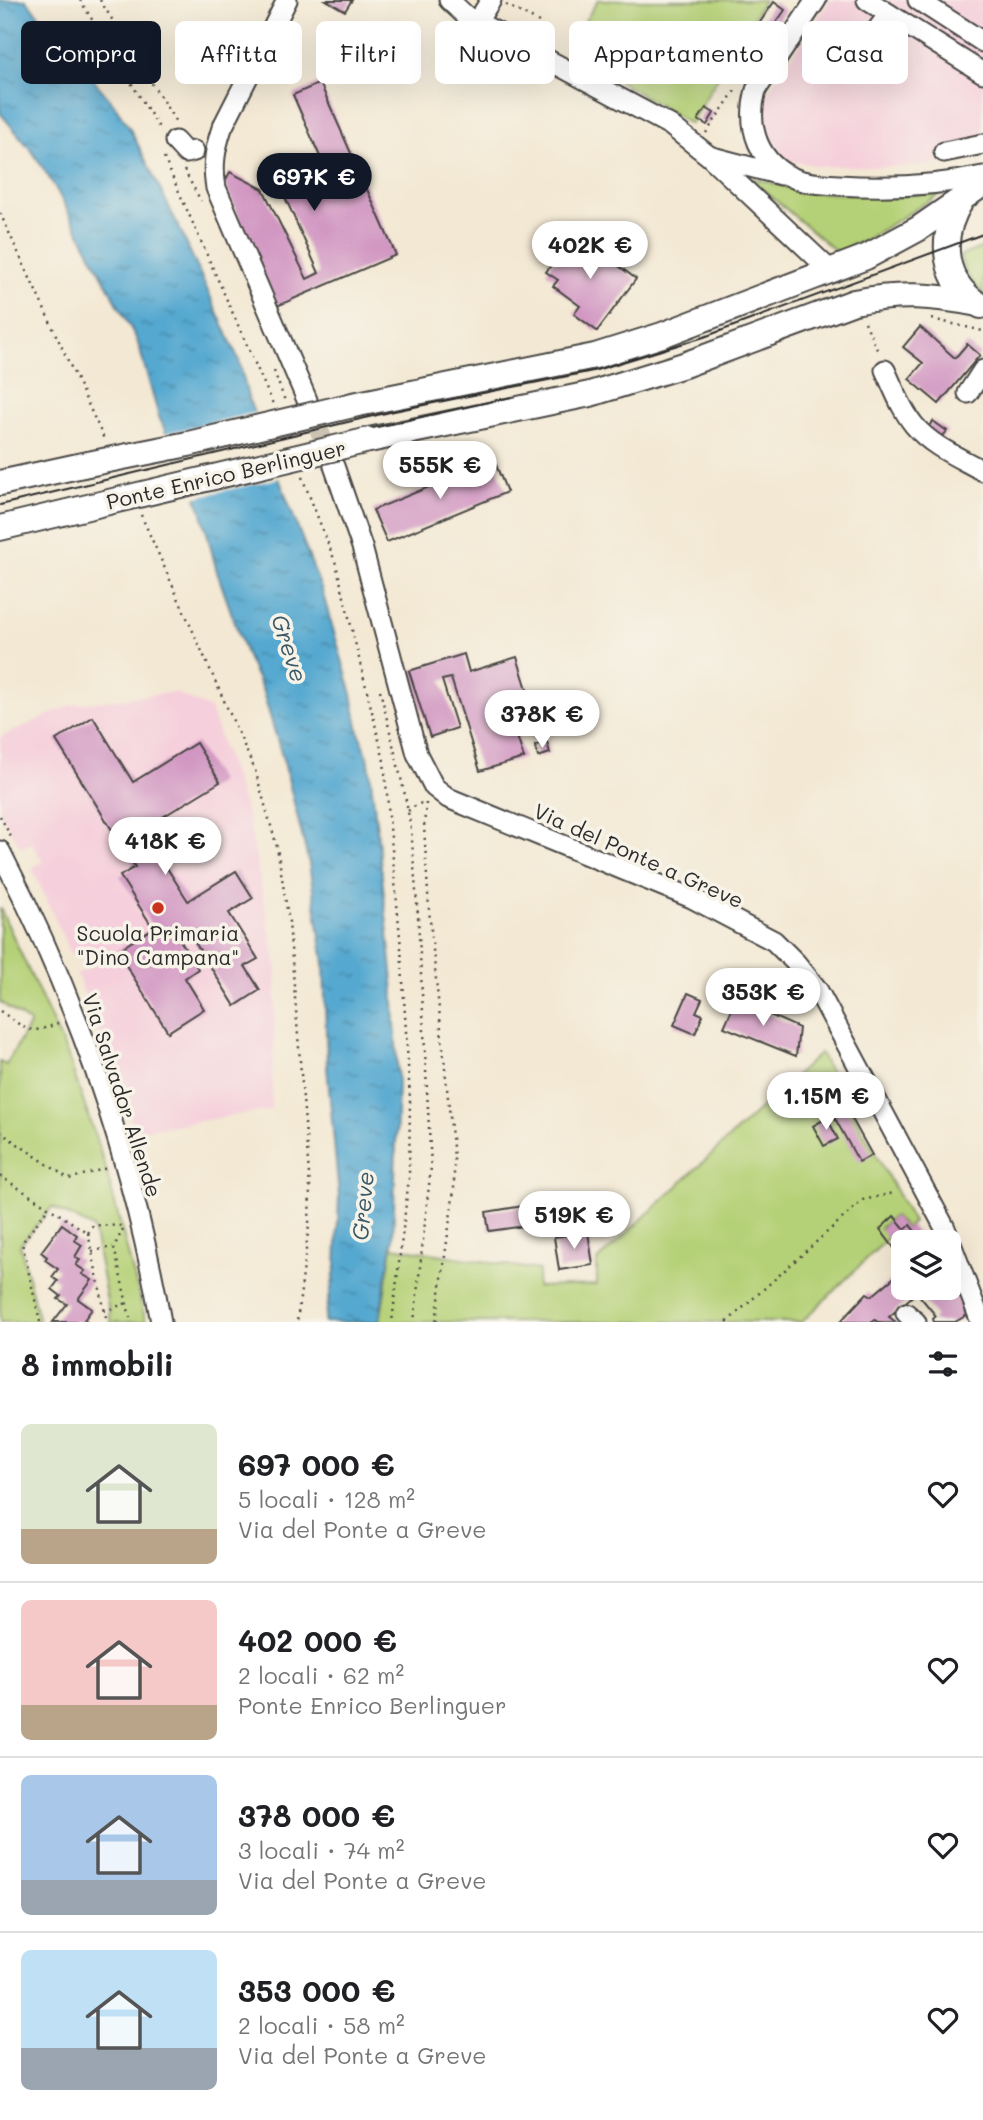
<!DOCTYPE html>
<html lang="it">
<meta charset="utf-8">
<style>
:root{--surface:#fff;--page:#f6f6f6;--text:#202124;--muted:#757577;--line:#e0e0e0;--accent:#111827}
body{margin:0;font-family:Mali,sans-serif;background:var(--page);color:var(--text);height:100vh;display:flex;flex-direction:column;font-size:26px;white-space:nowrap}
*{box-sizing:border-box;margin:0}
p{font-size:23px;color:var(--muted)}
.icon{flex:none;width:38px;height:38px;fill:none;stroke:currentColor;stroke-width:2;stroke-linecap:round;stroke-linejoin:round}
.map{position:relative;height:1322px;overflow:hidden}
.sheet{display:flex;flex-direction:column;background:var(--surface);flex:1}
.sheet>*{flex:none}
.top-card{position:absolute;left:21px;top:21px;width:942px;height:63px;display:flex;gap:14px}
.fabs{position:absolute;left:891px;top:1230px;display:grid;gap:14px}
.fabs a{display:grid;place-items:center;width:70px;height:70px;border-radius:10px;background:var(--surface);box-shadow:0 7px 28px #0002;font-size:35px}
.price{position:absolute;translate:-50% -60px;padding:0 16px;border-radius:24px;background:#fff;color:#222;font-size:23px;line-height:46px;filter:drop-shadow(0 2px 4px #0008)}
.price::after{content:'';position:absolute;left:50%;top:42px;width:21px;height:16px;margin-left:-10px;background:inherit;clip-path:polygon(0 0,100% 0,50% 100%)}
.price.active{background:var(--accent);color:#fff}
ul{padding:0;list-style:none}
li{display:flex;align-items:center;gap:21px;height:175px;padding:0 21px}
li+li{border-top:2px solid var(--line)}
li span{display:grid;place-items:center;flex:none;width:196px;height:140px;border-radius:10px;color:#555}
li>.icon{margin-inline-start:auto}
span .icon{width:84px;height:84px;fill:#fffc;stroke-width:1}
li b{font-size:30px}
h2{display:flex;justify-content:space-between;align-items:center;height:84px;padding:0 21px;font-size:30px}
.tag{padding:0 24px;border-radius:10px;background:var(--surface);box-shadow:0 7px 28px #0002;font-size:24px;line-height:63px}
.tag.active{background:var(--accent);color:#fff}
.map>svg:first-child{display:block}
</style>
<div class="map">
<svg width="983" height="1322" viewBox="0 0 983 1322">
<defs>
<pattern id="water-ripples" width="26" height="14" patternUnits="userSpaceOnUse" patternTransform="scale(1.75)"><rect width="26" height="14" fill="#54a8d0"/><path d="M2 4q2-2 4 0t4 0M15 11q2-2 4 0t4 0" fill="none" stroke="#4689a9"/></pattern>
</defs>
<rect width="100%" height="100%" fill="#f7f3e8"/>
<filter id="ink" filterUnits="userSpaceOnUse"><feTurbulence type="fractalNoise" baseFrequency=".0143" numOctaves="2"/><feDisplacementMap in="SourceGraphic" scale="14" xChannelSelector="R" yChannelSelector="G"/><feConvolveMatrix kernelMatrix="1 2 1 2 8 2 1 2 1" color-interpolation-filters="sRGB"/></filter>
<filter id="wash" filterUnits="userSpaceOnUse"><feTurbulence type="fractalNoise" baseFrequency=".00686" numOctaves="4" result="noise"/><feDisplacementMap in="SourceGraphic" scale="28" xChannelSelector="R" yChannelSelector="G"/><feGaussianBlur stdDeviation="1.57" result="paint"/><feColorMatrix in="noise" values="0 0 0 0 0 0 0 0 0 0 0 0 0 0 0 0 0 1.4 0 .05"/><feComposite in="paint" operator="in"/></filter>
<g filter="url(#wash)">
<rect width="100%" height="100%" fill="#f3e8d3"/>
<!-- built -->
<g fill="#f5cfdb">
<path d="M830,0H983V156L959,162L904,167L818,166L789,160L769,141L762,120L765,96Z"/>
<path d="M175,692L210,709L248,817L277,968L271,1110L135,1131L77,974L97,964L89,948L71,954L32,868L43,862L32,843L21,848L0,811V737L71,705Z"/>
</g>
<!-- green -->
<g fill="#b5d177" stroke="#707e51" stroke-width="2">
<path d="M598,0H764L690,124L567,50Z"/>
<path d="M748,177L808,192L867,195L940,194L865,240L837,252Z"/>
<path d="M983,247V294C971,282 964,272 960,256Z"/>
<path d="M0,908L68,1056L105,1166L146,1322H111L93,1228L52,1207L20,1245L39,1322H0V1062L6,1065L30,1023L0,1002Z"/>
<path d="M820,1053L913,1222L906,1229L894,1216L880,1228L888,1238L802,1322H380L392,1247L539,1270L537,1287L597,1285V1261Z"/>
</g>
<!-- water -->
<path fill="url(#water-ripples)" stroke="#406a7e" stroke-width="2" d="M0,0H26L113,103L129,127L178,225L239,360L248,397L322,591L352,694L359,732L369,762L378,838L393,981L398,1083L393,1239L379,1322H324L336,1266L339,1196L327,1067L324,963L309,864L285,766L262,689L247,657L217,572L201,509L159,417L137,340L55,187L32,151L0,113Z"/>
<!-- pier -->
<path fill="#f3e8d3" d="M258,412L281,478L192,498L163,434Z"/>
<g id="blocks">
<!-- building -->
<g fill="#d196c2">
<path d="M326,0H352L345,11Z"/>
<path d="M774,2L785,10L760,46L749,38Z"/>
<path d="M338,19L365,36L352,56L325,39Z"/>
<path d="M320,83L396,255L277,306L224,183L230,172L263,189L307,279L319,273L280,186L313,172L320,189L332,184L293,95Z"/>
<path d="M706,108L714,113L707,125L698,120Z"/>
<path d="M575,233L636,279L597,331L574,314L580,306L553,286L558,280L546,272Z"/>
<path d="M920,327L955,358L967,344L980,355L939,404L909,379L923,363L903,347Z"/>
<path d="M933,421L947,431L939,441L926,430Z"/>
<path d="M494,460L507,492L387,542L373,510Z"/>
<path d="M464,654L469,672L517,657L531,702L508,709L524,758L480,771L451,678L442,680L457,728L430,737L409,671Z"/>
<path d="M93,717L133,782L196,743L220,782L156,821L171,846L158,854L188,901L236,871L253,898L229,913L258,959L245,966L260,990L235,1006L188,931L178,937L198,969L185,978L204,1009L168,1032L117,951L153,928L120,876L135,867L56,740Z"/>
<path d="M547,742L550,753L538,757L535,746Z"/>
<path d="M688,993L702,999L696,1012L703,1015L695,1034L674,1025Z"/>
<path d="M736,1000L799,1028L796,1056L724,1027Z"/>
<path d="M846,1108L872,1155L859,1162L833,1115Z"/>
<path d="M827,1118L838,1139L824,1146L813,1126Z"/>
<path d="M536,1204L539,1224L489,1231L486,1212Z"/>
<path d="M894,1216L905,1229L910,1225L924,1242H903V1260L880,1229Z"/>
<path d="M62,1224L77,1235L74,1240L82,1245L75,1257L80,1260L76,1265L85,1271L82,1274L92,1280L78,1299L92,1309L84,1320L87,1322H53L67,1304L58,1299L61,1296L52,1289L58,1281L52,1277L58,1269L45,1260L47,1257L41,1252Z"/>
<path d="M588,1232L593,1265L559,1270L554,1237Z"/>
<path d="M903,1270V1288H912L916,1293L889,1317L896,1322H878L875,1320L873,1322H840L867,1293L872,1296Z"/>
<path d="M948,1274L958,1287L967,1315L955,1322H934L933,1319L936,1316L918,1294L923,1288H948Z"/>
</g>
</g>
</g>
<g filter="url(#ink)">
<use href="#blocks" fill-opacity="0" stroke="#494744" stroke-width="2"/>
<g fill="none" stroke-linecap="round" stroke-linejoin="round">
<!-- minor-tunnel -->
<path stroke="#cbc2b1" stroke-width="19" stroke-dasharray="19 10" stroke-linecap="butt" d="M308,402L332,462"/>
<!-- minor casing -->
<g stroke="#494744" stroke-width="23">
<g id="minor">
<path d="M287,0L222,128C215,149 212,166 216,188L307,400"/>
<path d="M449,0L466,16L670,125L709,156L832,272"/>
<path d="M816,0L756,90C746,127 758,164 796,179C808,184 825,184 838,185C886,188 936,186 983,176"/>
<path d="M867,0L983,73"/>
<path d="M918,0L983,42"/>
<path d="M477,22L491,0"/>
<path d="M871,38L889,14"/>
<path d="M175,141L186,153L194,151"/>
<path d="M944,152L983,144"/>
<path d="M712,157L781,175"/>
<path d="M885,370C894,389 901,409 914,425C931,446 960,458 983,471"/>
<path d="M968,393L983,370"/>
<path d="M334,466L362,547L417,754L434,787L448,798L692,898L774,941L796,963L817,989L945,1228L981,1322"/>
<path d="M0,851C77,999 132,1158 161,1322"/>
<path d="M906,1313L916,1322"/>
</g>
</g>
<!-- major casing -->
<g stroke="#494744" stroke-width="28">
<g id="major">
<path d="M961,201C938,238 942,282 981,306"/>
<path d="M353,405L595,356L662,335L866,257L918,229L983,184"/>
<path d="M369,440L590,394L684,365L854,302C898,293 933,295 978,304"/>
<path d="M0,483L83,465"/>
<path d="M0,528L92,506"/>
</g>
</g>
<!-- path -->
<g stroke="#494744" stroke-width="2.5" stroke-dasharray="2 5" stroke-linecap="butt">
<path d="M80,0L161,131"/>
<path d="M100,0L176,122"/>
<path d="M506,5L541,23L543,36"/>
<path d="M706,133L736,89"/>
<path d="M164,158L273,404"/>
<path d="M184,170L201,201"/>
<path d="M0,213L105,441"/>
<path d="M932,319L983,331"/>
<path d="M865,322L879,354"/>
<path d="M274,371L285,401"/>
<path d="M302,477L336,564L384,761L401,948L410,1098L409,1178L392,1322"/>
<path d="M141,515L255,770L277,847L289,922L310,1187L309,1225L297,1322"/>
<path d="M380,690L405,795L411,829L418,916L431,1167L414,1322"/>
<path d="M426,803L424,826L429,910L454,1157V1190L436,1322"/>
<path d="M408,811L419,803L425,805"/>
<path d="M0,816L11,837"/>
<path d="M0,1011C26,1028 27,1037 58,1023"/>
<path d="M0,1132L69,1179L107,1168"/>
<path d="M0,1176L88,1233L93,1225L123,1226"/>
<path d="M123,1229L114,1247L131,1322"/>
<path d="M88,1233L107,1322"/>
<path d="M92,1251L113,1247"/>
<path d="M104,1311L127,1303"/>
<path d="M40,1322L22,1243L48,1208"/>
<path d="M727,1322L863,1200L894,1193"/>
</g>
<!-- minor -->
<use href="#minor" stroke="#fff" stroke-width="19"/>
<!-- major -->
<use href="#major" stroke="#fff" stroke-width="24"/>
<!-- tram -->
<g stroke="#2b2b2b" stroke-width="2">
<path d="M279,449L511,397"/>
<path d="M0,505L394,411L593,371L704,337L983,234"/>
</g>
<!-- major-bridge casing -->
<g stroke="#494744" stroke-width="28" stroke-linecap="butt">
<g id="major-bridge">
<path d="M83,465L188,444L353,405"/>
<path d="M92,506L369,440"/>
</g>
</g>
<!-- major-bridge -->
<use href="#major-bridge" stroke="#fff" stroke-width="24"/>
</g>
</g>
<!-- markers -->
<circle fill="#c8321e" stroke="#f7f3e8" stroke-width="2.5" cx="158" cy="908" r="7"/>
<g text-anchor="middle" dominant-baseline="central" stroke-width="7" stroke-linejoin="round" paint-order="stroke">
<!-- street labels -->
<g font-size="21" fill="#2b2b2b" stroke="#f7f3e8">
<text transform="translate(226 474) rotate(-13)">Ponte Enrico Berlinguer</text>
<text transform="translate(639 855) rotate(24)">Via del Ponte a Greve</text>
<text transform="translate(123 1095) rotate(72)">Via Salvador Allende</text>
</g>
<!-- poi labels -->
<g font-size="21" fill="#2b2b2b" stroke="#f7f3e8">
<text x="158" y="932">Scuola Primaria<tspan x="158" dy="24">"Dino Campana"</tspan></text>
</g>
<!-- water labels -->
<g font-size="23" font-style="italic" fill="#395765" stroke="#f7f3e8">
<text transform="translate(290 648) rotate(72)">Greve</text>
<text transform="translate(362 1206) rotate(-85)">Greve</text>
</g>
</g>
</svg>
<div class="fabs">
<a><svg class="icon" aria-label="layers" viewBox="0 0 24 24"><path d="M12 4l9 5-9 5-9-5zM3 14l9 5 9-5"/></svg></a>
</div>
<b class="price active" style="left:314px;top:213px">697K €</b>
<b class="price" style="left:590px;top:281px">402K €</b>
<b class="price" style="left:440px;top:501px">555K €</b>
<b class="price" style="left:542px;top:750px">378K €</b>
<b class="price" style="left:165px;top:877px">418K €</b>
<b class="price" style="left:763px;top:1028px">353K €</b>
<b class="price" style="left:826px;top:1132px">1.15M €</b>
<b class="price" style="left:574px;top:1251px">519K €</b>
<div class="top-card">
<a class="tag active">Compra</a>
<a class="tag">Affitta</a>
<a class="tag">Filtri</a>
<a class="tag">Nuovo</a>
<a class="tag">Appartamento</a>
<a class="tag">Casa</a>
</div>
</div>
<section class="sheet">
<h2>8 immobili<svg class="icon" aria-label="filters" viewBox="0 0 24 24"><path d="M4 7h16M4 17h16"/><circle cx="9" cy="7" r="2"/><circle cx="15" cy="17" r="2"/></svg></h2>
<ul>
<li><span style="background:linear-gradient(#dfe7d0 75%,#b9a48a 0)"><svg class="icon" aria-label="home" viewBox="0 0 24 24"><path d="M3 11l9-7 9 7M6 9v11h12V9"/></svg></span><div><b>697 000 €</b><p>5 locali · 128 m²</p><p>Via del Ponte a Greve</p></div><svg class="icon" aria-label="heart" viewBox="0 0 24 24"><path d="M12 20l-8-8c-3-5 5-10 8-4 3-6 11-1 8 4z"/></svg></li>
<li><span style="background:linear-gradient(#f6c9c9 75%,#b9a48a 0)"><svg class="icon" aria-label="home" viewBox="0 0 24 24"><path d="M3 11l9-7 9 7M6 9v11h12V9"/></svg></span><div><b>402 000 €</b><p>2 locali · 62 m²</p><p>Ponte Enrico Berlinguer</p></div><svg class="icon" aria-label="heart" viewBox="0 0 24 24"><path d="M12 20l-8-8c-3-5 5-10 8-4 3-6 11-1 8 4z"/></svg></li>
<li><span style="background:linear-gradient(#a9c7e8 75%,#9aa5b1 0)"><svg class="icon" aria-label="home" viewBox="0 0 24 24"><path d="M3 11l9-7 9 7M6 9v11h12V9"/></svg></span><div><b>378 000 €</b><p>3 locali · 74 m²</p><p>Via del Ponte a Greve</p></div><svg class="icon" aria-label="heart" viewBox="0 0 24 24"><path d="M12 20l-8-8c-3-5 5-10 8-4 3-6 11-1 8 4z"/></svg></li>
<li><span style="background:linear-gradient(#bfe0f5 70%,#9aa5b1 0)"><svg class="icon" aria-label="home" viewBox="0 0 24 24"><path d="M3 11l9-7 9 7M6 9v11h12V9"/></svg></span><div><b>353 000 €</b><p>2 locali · 58 m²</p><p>Via del Ponte a Greve</p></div><svg class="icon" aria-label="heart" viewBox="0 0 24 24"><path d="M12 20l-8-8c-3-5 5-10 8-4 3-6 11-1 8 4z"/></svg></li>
</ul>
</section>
